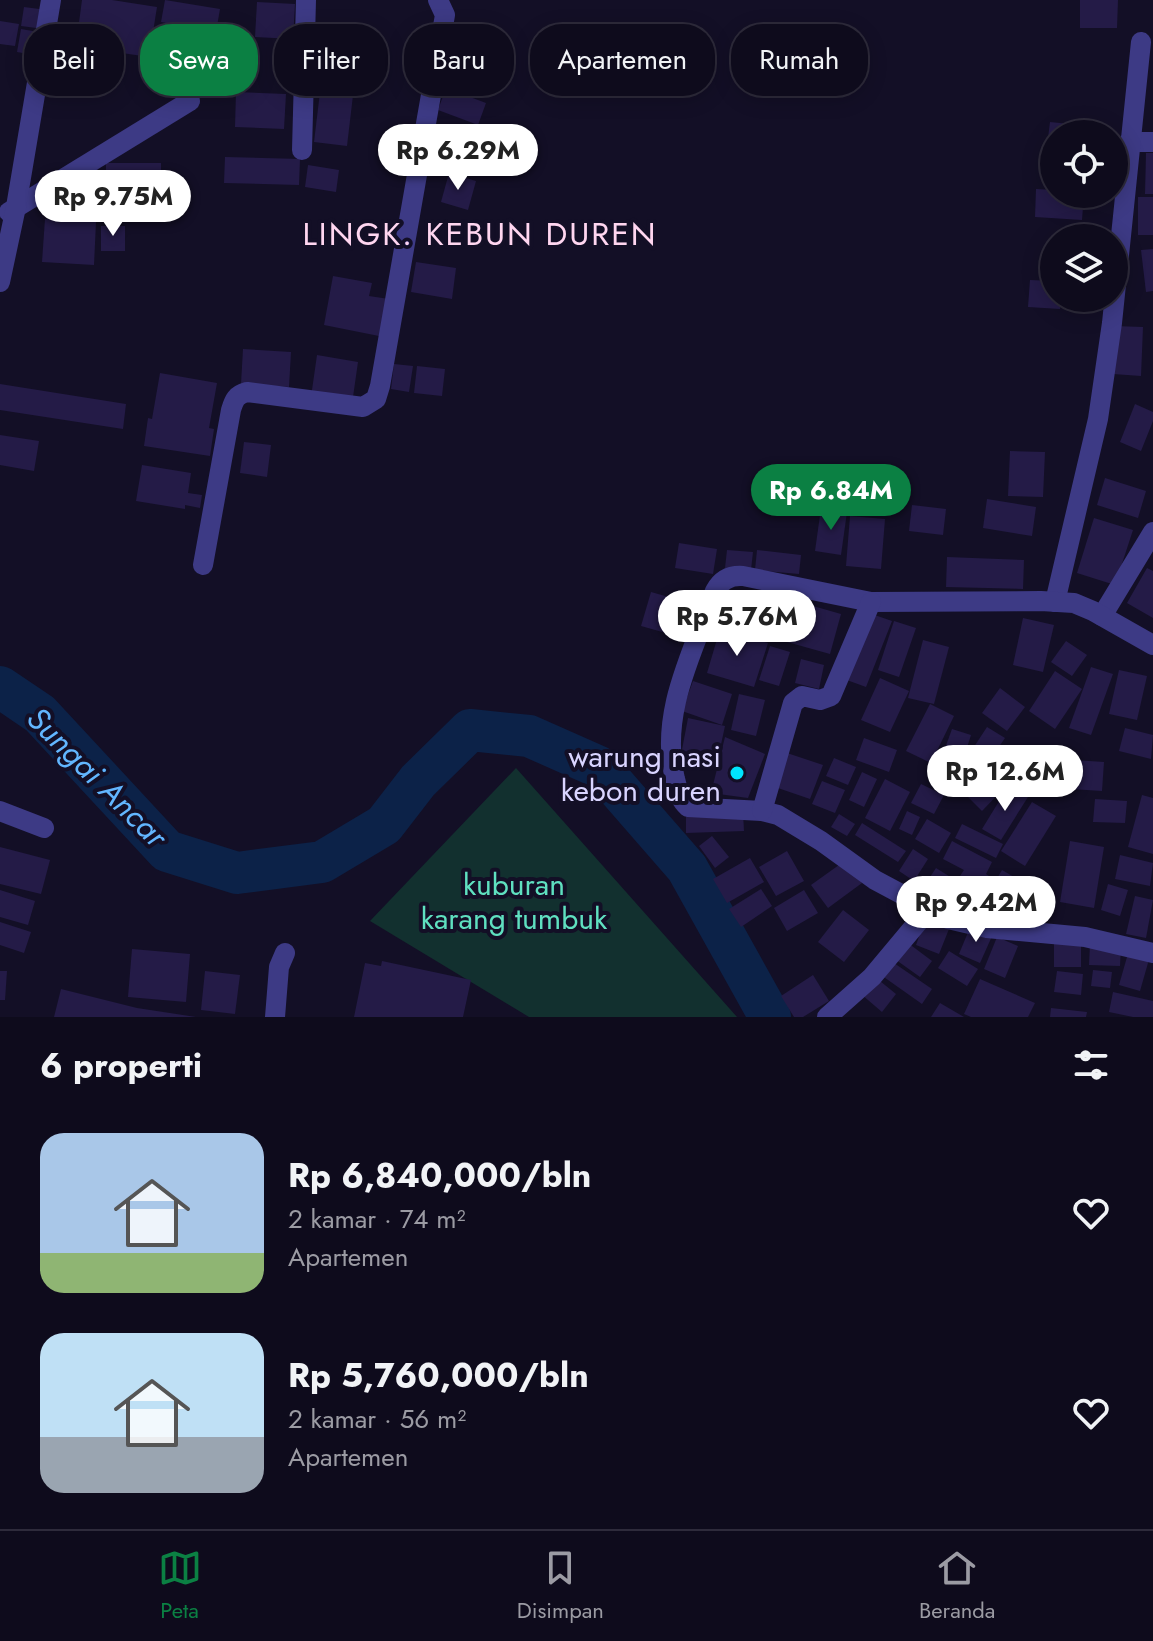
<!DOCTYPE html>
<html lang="id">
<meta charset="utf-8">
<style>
:root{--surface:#0e0b1c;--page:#1c1929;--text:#f1f3f6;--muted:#9b9ba3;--line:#2e2b3b;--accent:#0b8043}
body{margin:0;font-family:Jost,sans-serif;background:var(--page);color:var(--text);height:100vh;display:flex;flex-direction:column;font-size:30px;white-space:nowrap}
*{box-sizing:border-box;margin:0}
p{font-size:26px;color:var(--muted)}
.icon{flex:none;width:44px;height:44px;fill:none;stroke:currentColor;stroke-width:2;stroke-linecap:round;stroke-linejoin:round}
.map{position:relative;height:1017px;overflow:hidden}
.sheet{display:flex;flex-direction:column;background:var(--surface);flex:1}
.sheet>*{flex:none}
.top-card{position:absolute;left:24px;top:24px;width:1106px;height:72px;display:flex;gap:16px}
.tools{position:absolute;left:1040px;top:120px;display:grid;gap:16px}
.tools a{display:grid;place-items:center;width:88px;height:88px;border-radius:50%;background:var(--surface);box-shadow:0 4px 20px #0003,0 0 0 2px var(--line);font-size:40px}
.price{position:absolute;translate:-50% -68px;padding:0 18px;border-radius:28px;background:#fff;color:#222;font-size:26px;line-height:52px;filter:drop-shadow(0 2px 4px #0008)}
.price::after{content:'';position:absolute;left:50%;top:48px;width:24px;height:18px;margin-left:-12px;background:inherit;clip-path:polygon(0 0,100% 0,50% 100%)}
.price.active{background:var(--accent);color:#fff}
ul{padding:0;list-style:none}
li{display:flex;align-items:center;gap:24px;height:200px;padding:0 40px}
li span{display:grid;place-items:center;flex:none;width:224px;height:160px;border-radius:24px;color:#555}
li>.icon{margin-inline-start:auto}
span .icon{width:96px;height:96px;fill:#fffc;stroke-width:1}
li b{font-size:34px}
h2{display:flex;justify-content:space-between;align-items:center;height:96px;padding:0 40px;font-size:34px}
.tag{padding:0 28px;border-radius:32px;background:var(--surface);box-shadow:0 4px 20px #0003,0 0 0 2px var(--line);font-size:28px;line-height:72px}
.tag.active{background:var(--accent);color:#fff}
.dock{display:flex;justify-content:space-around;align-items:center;height:112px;border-top:2px solid var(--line);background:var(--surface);font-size:22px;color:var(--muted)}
.dock a{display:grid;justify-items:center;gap:4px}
.dock .active{color:var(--accent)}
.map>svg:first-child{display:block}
</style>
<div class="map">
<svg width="1153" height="1017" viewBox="0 0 1153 1017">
<rect width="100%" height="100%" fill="#130f26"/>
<!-- green -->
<path fill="#12302f" d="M516,768L737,1017H529L370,921Z"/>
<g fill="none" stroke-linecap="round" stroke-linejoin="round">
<!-- river -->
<path stroke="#0c2248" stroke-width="42" d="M0,687L40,714L167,851L237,873L322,862L384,825L418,781L470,730L529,736L599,767L687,868L770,1017"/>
</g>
<!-- building -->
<g fill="#241b47">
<path d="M82,0H112L157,7L149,57L122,53L118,79L85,74L89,48L76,45Z"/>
<path d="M165,0L220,9L216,32L161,22Z"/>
<path d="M1080,0H1118L1117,28H1080Z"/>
<path d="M257,2L295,4L293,39L255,37Z"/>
<path d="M24,7L47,10L44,29L21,26Z"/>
<path d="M0,21L19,24L15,46L0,44Z"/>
<path d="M21,29L44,33L40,56L17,52Z"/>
<path d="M323,67L356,70L347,146L314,142Z"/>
<path d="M446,88L486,103L478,125L438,110Z"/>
<path d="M236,92L286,94L284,129L235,127Z"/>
<path d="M1050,122L1080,125L1079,134H1054V147L1047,146Z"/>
<path d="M1146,153H1153V194H1145Z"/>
<path d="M225,157L300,159L299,185L224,183Z"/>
<rect x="106" y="163" width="55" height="28"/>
<path d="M308,165L339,170L336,192L305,187Z"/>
<path d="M97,168L107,198L79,207L70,176Z"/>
<path d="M449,173L476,181L468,210L441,202Z"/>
<path d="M1036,189L1054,190V194H1084L1082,220L1035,217Z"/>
<rect x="1138" y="197" width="15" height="38"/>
<path d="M45,219L96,222L94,265L42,262Z"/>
<rect x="101" y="226" width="24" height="25"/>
<path d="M1153,249V291L1146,292L1141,250Z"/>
<path d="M416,262L456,268L452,299L411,292Z"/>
<path d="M333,276L372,283L369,296L389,299L379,336L324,325Z"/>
<path d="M1030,280L1054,281V298H1061L1060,309L1028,307Z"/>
<path d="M1114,326L1143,327L1141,376L1113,374Z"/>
<path d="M243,349L291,352L289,387L241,384Z"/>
<path d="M317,355L358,362L352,404L311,397Z"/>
<path d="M394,364L413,366L409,392L391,389Z"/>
<path d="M417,366L445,369L442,396L414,393Z"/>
<path d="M160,373L217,383L209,428L214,429L210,456L144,446L148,418L152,419Z"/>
<path d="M0,384L126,404L123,429L0,410Z"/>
<path d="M1135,404L1153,412V421L1141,451L1120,442Z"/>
<path d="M0,435L39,441L34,471L0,465Z"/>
<path d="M244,442L271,445L267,477L240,473Z"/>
<path d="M1010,451L1045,452L1043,497L1008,496Z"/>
<path d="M142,465L191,473L188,493L202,495L200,508L185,505V509L136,501Z"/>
<path d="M1105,478L1146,491L1138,518L1097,505Z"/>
<path d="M987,499L1036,507L1032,536L983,528Z"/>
<path d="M912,505L946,509L943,535L909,531Z"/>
<path d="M821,508L847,512L841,555L815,551Z"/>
<path d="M850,516L885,519L881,569L846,566Z"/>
<path d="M1094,518L1133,530L1115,585L1077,573Z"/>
<path d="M679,543L717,549L713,574L675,568Z"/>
<path d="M727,550L753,552L751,570L725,568Z"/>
<path d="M757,550L801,555L799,574L755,570Z"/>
<path d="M947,557L1024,560L1023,589L946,587Z"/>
<path d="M1147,568L1153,571V618L1127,603Z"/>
<path d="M732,590L762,595L756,628L727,622Z"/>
<path d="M651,592L690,603L680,637L641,626Z"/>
<path d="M799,602L841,614L830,654L787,642Z"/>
<path d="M869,613L892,621L866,687L844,679Z"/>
<path d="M1023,618L1054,625L1043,672L1013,665Z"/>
<path d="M894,621L916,628L899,677L878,670Z"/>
<path d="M720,629L768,643L754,687L707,673Z"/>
<path d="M923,640L949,647L934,704L908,698Z"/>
<path d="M1066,641L1087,655L1072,676L1051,662Z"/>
<path d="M770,646L790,652L779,686L759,680Z"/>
<path d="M801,659L824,665L819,689L795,683Z"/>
<path d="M1091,667L1113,674L1091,735L1069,728Z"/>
<path d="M1119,670L1147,676L1137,720L1109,714Z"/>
<path d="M1055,671L1082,689L1055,729L1029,711Z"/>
<path d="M880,678L909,691L890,732L861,720Z"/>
<path d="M693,681L732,694L722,725L682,711Z"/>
<path d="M1000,688L1025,707L1007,731L982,713Z"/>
<path d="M739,694L765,700L756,736L731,730Z"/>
<path d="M930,704L954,716L931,763L906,751Z"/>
<path d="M688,718L725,726L717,763L681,755Z"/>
<path d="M987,727L1005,738L987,764L970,753Z"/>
<path d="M1125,728L1153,735L1151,759L1119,751Z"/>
<path d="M952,729L971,735L964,757L944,751Z"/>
<path d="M725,737L765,754L748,798L711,793Z"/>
<path d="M864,738L897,750L889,772L856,760Z"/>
<path d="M1009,745L1028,763L982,811L964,793Z"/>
<path d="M787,753L823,765L810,799L775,787Z"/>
<path d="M942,757L966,769L954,793L931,781Z"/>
<path d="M834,758L856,767L848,785L826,776Z"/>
<path d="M1074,760L1104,762L1102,791L1071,789Z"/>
<path d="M862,772L877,779L864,807L849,800Z"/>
<path d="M885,779L910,792L890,831L865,818Z"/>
<path d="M822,781L845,790L835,813L812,804Z"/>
<path d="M921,784L944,795L934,814L911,803Z"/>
<path d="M1009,785L1028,797L1001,840L982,829Z"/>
<path d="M1142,795L1153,798V854L1128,847Z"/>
<path d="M1095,799L1127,801L1125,823L1093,822Z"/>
<path d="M1032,802L1056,816L1025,866L1001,851Z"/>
<path d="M907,811L920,817L912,835L899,829Z"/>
<path d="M743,813L744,831L686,833V814Z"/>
<path d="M839,814L855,824L847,836L831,827Z"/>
<path d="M927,819L951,833L939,853L915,839Z"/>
<path d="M862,823L906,851L898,862L855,835Z"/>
<path d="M962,824L1003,844L996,858L955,838Z"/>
<path d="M712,836L729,857L715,868L699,846Z"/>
<path d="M952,841L992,862L986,874L989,876L973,902L952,888L964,870L943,859Z"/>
<path d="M1070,841L1104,847L1094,908L1060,902Z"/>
<path d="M0,847L50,860L41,894L0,884Z"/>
<path d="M913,849L928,859L914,881L899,871Z"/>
<path d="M787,851L804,881L776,896L759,867Z"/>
<path d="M1120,855L1153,863L1150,886L1115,879Z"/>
<path d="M750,858L764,882L727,903L713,879Z"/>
<path d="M846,860L862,883L828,908L811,885Z"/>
<path d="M936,868L952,878L938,900L922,889Z"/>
<path d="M1002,870L1028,885L1009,917L983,902Z"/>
<path d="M1108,884L1128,890L1120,916L1101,910Z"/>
<path d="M761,889L772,906L741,927L729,909Z"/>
<path d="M0,890L35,901L28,925L0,917Z"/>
<path d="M804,890L818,913L787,931L774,908Z"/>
<path d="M1135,896L1153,900L1146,938L1126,934Z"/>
<path d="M843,910L869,930L844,962L818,942Z"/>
<path d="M925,920L949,929L939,954L916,945Z"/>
<path d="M0,922L31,932L24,953L0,945Z"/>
<path d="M971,925L993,934L980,963L959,954Z"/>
<path d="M997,937L1018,946L1005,978L984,969Z"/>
<path d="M904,940L932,961L920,977L892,957Z"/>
<rect x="1054" y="940" width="27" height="27"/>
<path d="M1090,944L1121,946L1120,966L1089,965Z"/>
<path d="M132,949L190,954L186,1002L128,997Z"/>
<path d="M1129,950L1150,956L1140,991L1119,985Z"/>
<path d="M949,951L978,969L967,986L938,968Z"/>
<path d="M382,961L471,980L463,1017H354L365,963L381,966Z"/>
<path d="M891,961L932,989L922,1004L881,975Z"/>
<path d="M1093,970L1112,972L1110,988L1091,986Z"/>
<path d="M0,971H7L5,1000H0Z"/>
<path d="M205,971L240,975L235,1014L201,1010Z"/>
<path d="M1057,971L1083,974L1081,995L1054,992Z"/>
<path d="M813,975L829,1001L803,1017H794L781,996Z"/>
<path d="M875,977L896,994L882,1012L861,994Z"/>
<path d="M980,979L1035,1003L1028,1017H971L964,1014Z"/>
<path d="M61,989L137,1008L196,1017H54Z"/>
<path d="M1113,992L1153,1001V1017H1133L1109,1012Z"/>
<path d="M940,1003L964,1017H931Z"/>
<path d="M1051,1008L1087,1012L1086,1017H1050Z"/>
</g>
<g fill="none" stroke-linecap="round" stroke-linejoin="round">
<!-- minor -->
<g stroke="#3d3a85" stroke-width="20">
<path d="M1129,142H1153"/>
<path d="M302,150L306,0"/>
<path d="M9,212L190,101"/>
<path d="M0,282L16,207L51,0"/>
<path d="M203,565L231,410C234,400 236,395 247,392L363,407L376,399L380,386L445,15L438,0"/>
<path d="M1055,602L1098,419L1112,323L1141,42"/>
<path d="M1102,616L1153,532"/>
<path d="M1153,645L1093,611L1074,603L1041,601L871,602L743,576C730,575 721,580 715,591C693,652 659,713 675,779C678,790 679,799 688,807L762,811L778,815L821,841L875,880L948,919L987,928L1085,937L1153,953"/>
<path d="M0,811L44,828"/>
<path d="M762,811L793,703L802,696L820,700L831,696L871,602"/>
<path d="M275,1017L279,967L285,953"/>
<path d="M827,1017L872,977L928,910"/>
</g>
</g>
<!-- markers -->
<circle fill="#00e5ff" stroke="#130f26" stroke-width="3" cx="737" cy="773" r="8"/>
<g text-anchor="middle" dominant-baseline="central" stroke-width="8" stroke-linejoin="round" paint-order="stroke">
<!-- poi labels -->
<g font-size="30" fill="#d9d4ff" stroke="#130f26" text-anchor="end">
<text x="721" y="756">warung nasi<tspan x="721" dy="34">kebon duren</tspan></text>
</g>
<!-- park labels -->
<g font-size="30" fill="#5fe0c0" stroke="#130f26">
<text x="514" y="884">kuburan<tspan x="514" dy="34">karang tumbuk</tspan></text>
</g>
<!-- neighbourhood labels -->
<g font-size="32" letter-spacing="2" fill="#ffd6f0" stroke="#130f26">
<text x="480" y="234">LINGK. KEBUN DUREN</text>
</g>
<!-- water labels -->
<g font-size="32" font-style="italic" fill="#62b6ff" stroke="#130f26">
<text transform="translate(97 777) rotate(45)">Sungai Ancar</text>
</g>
</g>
</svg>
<div class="tools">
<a><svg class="icon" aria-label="locate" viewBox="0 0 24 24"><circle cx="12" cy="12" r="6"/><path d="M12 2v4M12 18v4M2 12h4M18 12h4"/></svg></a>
<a><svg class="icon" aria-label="layers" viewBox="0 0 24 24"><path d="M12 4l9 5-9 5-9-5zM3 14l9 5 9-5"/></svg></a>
</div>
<b class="price" style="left:458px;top:192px">Rp 6.29M</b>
<b class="price" style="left:113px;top:238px">Rp 9.75M</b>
<b class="price active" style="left:831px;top:532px">Rp 6.84M</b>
<b class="price" style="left:737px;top:658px">Rp 5.76M</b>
<b class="price" style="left:1005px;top:813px">Rp 12.6M</b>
<b class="price" style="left:976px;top:944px">Rp 9.42M</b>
<div class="top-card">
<a class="tag">Beli</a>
<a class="tag active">Sewa</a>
<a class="tag">Filter</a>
<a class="tag">Baru</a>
<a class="tag">Apartemen</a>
<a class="tag">Rumah</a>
</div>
</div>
<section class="sheet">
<h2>6 properti<svg class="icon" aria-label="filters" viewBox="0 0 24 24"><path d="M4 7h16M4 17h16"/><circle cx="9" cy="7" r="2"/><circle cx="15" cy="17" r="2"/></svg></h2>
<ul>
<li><span style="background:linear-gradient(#a9c7e8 75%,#8fb573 0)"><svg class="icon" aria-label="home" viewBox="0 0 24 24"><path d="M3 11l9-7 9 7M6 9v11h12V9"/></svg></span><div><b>Rp 6,840,000/bln</b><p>2 kamar · 74 m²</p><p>Apartemen</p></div><svg class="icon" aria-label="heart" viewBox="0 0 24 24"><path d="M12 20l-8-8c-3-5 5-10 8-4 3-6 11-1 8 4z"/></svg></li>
<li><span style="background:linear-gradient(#bfe0f5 65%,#9aa5b1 0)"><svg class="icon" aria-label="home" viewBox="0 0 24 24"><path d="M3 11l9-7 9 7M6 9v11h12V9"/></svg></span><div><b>Rp 5,760,000/bln</b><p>2 kamar · 56 m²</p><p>Apartemen</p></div><svg class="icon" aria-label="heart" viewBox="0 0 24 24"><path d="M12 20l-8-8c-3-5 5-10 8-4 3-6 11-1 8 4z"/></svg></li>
</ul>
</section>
<nav class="dock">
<a class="active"><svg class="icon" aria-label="map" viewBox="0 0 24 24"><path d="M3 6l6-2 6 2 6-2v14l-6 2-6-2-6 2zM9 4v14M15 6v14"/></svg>Peta</a>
<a><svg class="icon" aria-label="saved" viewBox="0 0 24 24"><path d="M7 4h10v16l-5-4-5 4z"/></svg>Disimpan</a>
<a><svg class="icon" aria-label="home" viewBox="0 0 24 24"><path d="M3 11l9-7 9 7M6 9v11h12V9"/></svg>Beranda</a>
</nav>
